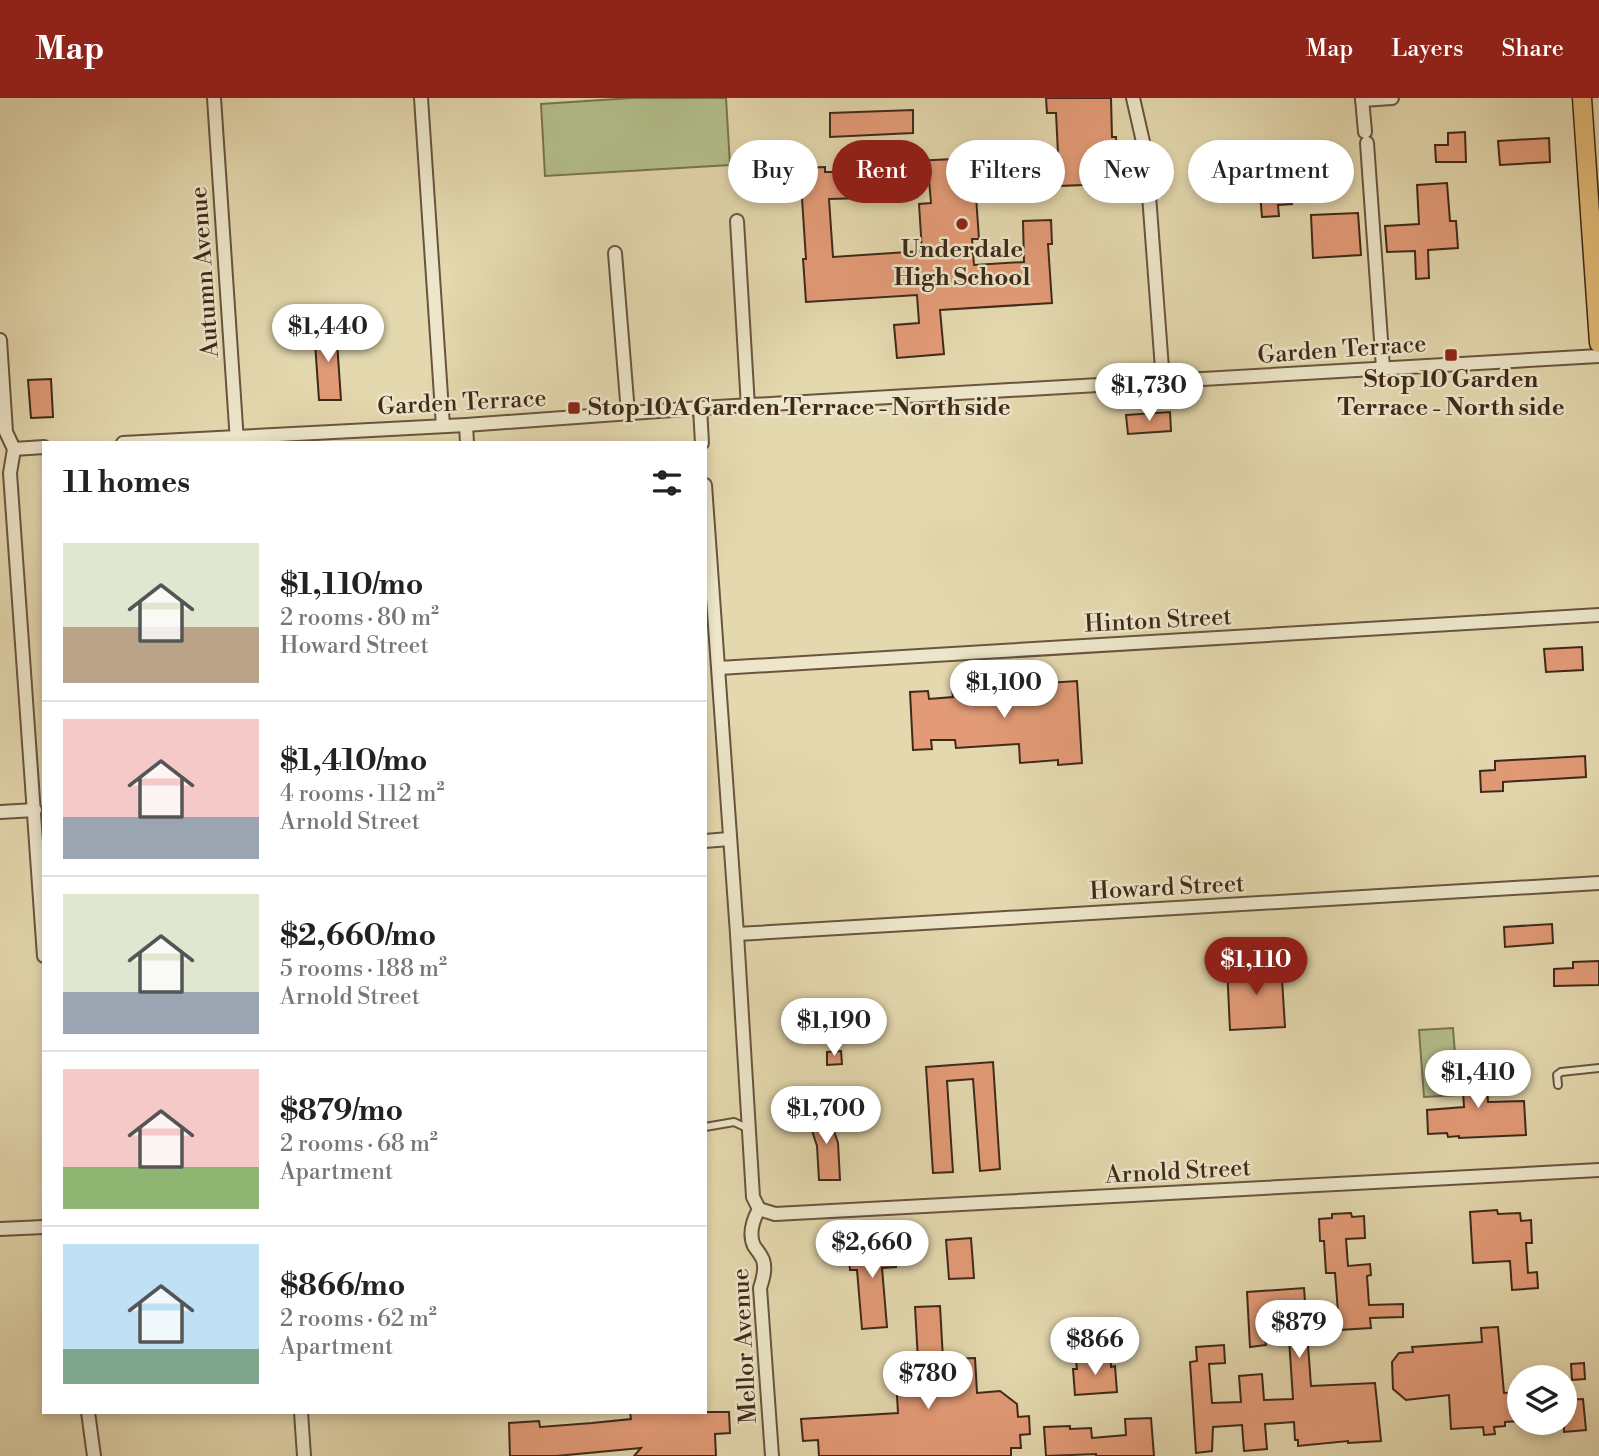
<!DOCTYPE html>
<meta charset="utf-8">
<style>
:root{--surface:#fff;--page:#f6f6f6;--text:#222;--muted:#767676;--line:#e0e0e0;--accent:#8f2418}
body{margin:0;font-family:"Libre Bodoni",serif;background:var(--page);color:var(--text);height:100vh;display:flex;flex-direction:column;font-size:26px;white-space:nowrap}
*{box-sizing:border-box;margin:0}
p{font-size:23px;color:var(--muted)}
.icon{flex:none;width:38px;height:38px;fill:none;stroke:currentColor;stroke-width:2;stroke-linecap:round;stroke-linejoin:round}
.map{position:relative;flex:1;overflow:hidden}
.details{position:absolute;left:42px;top:343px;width:665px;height:973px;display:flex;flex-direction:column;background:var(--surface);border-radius:0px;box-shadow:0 4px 10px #0003}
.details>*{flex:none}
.hud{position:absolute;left:728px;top:42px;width:665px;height:63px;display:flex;gap:14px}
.buttons{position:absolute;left:1507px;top:1267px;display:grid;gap:14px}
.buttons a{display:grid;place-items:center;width:70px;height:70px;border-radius:50%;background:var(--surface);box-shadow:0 4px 10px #0003;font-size:35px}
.price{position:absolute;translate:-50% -60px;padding:0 16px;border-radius:24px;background:#fff;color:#222;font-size:23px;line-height:46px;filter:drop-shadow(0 2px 4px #0008)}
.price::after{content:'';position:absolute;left:50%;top:42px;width:21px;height:16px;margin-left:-10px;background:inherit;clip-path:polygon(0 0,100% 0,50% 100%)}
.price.current{background:var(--accent);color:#fff}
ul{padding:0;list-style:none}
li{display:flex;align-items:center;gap:21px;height:175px;padding:0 21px}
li+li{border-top:2px solid var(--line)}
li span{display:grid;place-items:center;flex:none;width:196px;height:140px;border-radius:0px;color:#555}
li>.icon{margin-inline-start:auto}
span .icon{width:84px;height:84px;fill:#fffc;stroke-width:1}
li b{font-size:30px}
h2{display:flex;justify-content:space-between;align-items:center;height:84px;padding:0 21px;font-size:30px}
.chip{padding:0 24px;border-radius:32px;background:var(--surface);box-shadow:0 4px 10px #0003;font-size:24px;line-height:63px}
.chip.current{background:var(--accent);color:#fff}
header{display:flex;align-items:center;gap:42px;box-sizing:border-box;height:98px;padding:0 35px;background:var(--accent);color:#fff}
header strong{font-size:33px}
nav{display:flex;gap:38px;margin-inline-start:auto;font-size:24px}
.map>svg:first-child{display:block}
</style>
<header>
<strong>Map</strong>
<nav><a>Map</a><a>Layers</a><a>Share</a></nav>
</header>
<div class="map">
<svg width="1599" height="1358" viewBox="0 0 1599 1358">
<rect width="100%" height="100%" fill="#e4d8ae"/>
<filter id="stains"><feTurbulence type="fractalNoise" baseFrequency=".00286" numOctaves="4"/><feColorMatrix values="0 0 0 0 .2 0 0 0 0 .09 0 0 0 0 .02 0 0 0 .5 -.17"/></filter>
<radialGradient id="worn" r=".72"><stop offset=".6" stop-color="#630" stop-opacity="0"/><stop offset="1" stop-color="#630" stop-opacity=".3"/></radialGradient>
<!-- green -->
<g fill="#b3bf8b" stroke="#797452" stroke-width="2">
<path d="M632,0H726L730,67L545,78L541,6Z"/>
<path d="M1453,930L1458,997L1424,999L1419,932Z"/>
</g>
<!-- building -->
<g fill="#e39b77" stroke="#3f2919" stroke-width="2" fill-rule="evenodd">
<path d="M1046,0H1111L1112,39H1116L1117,74L1082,75L1083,87L1008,90V83L975,84L979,141H972L974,167L1024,164L1023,123L1051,122L1052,146H1048L1052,205L940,212L944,256L897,260L894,227L919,225L917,197L806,204L803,161H806L800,70L825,69V74H852V67H875V72L913,71V63L1058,56L1056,15H1047ZM929,82L931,105L919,106L922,153L833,159L829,101L902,99V83Z"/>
<path d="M913,12V35L830,39V15Z"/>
<path d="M1465,34L1466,64H1436L1435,47H1448V35Z"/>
<path d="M1549,40L1550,64L1500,67L1498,43Z"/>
<path d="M1318,43L1320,72L1290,74L1292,106L1278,107L1279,118L1262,119L1256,46L1273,45L1274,57L1302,55L1301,44Z"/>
<path d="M1447,85L1450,123H1456L1458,150L1428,152L1429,180L1416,181L1415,153L1387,154L1385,128L1419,126L1417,87Z"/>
<path d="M1358,115L1361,157L1313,160L1311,117Z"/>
<path d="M336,229L341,302H319L314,230Z"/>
<path d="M51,281L53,319L31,320L28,282Z"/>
<path d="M1170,314L1171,333L1128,336L1126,317Z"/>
<path d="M1582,549L1583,572L1546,574L1544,551Z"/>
<path d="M1077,583L1082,665L1058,667V662L1020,665L1019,646L956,650L955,642H931L932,651L913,652L910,594L928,593L929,601L953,599L952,591Z"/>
<path d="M1585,658L1586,679L1503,684V693L1481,694L1480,673L1495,672V663Z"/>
<path d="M1552,826L1553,845L1505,849L1504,829Z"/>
<path d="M1599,863V887L1554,888V871L1573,870V864Z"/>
<path d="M1281,865L1285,929L1230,932L1227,868Z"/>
<path d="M841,953L842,966L827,967V954Z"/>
<path d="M1485,959L1488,1004L1524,1003L1526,1037L1459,1040V1038L1448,1039L1447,1035L1428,1036L1427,1012L1464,1009L1461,960Z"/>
<path d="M993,964L1000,1071L980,1073L973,981L947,983L953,1074L933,1075L926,969Z"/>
<path d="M826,1010L838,1045L840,1082H819L817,1048L807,1017Z"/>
<path d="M1497,1112L1498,1116L1520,1115L1521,1123L1531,1122L1532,1145H1526L1528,1175L1537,1174L1538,1190L1512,1192L1510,1163L1473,1165L1470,1114Z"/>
<path d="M1351,1115L1352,1119L1364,1118L1365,1140L1346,1141L1348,1168L1370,1166L1371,1177L1367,1178L1369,1207L1403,1206V1219L1370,1220L1371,1230L1307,1234L1311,1288L1375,1285L1381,1343L1348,1345V1343L1298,1348V1342H1295L1294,1324L1265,1326L1267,1351L1244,1353L1242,1327L1213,1329L1212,1353L1196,1355L1190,1264L1197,1263L1196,1249L1224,1247L1225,1265L1209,1266L1212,1305L1241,1304L1239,1278L1262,1276L1264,1302L1293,1301L1289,1241L1265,1242L1266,1247L1250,1249L1247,1194L1304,1190L1306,1216L1338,1214L1335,1175H1326L1324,1143H1320L1319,1121L1332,1120V1116Z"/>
<path d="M971,1140L974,1180L949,1181L946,1142Z"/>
<path d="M894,1144L896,1169L882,1170L887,1229L862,1231L857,1172H850L848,1147Z"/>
<path d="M940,1208L943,1261L975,1260L977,1295L1000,1293L1017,1306L1018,1319L1029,1318L1030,1336L1020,1337L1021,1350H1011V1358H819L818,1342L803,1343L801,1321L898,1315L895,1263L918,1262L915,1209Z"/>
<path d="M1498,1229L1504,1295L1519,1294V1323L1505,1324V1328L1494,1329L1495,1336L1484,1337L1483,1329L1451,1331L1449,1297L1406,1302L1393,1291L1392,1264L1399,1255L1413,1254L1412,1249L1482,1244L1481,1230Z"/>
<path d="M1111,1260V1269L1115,1268L1117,1294L1075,1297L1073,1271H1077L1076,1263Z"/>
<path d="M1584,1265L1585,1281L1572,1282L1571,1266Z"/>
<path d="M1583,1301L1586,1332L1564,1334V1302Z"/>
<path d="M630,1314H729L730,1335L715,1336L716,1358H634L641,1350L556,1358H510L509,1325L539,1323L540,1329L592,1325L631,1321Z"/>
<path d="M1151,1320L1154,1358H1096V1356L1046,1358L1044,1329L1070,1328V1331L1091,1330L1092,1340L1126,1337L1125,1321Z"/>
</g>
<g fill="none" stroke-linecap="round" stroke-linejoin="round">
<!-- service casing -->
<g stroke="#68553e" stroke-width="10">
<g id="service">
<path d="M1558,987L1557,977L1561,974L1599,970"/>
<path d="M705,1029L734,1024L747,1030"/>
</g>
</g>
<!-- minor casing -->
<g stroke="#68553e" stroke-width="16">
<g id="minor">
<path d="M214,0L237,344"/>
<path d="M421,0L443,328"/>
<path d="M1133,0L1146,57L1163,284"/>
<path d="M1362,0L1365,34"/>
<path d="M1362,2L1392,0"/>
<path d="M1367,45L1383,270"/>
<path d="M737,123L748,309"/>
<path d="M615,155L628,315"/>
<path d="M0,242L6,334L14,351L10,375L44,858"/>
<path d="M700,310L702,345"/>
<path d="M466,327L467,345"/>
<path d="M123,345L466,327L700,310L1599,258"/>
<path d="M14,351L44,349"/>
<path d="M705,387L737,836L753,1099L759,1111C753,1122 748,1135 754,1148C757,1152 761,1157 763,1162C766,1171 763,1181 760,1190L772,1358"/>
<path d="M719,570L1599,517"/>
<path d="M0,714L35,712"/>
<path d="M705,743L729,741"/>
<path d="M737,836L1599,785"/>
<path d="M759,1111L775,1116L1599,1072"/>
<path d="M0,1131L44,1129"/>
<path d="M88,1314L94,1358"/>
<path d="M301,1314L304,1358"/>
</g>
</g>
<!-- primary casing -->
<g stroke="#3f2919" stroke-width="21">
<path id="primary" d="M1582,0L1599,245"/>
</g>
<!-- service -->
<use href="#service" stroke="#ede6ca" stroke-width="6"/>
<!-- minor -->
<use href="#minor" stroke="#ede6ca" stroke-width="12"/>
<!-- primary -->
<use href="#primary" stroke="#e2bc77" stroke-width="18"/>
</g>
<!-- markers -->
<g fill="#8f2418" stroke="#ede6ca" stroke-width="2.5">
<circle cx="962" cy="126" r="7"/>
<rect x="1444" y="250" width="14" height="14" rx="3.5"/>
<rect x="567" y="303" width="14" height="14" rx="3.5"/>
</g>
<g text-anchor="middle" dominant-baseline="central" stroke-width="5" stroke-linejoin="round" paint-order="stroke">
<!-- poi labels -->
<g font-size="24" font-weight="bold" fill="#3f2919" stroke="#ede6ca">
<text x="962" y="152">Underdale<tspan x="962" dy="28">High School</tspan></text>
<text x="1451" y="282">Stop 10 Garden<tspan x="1451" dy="28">Terrace - North side</tspan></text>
<text x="588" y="310" text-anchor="start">Stop 10A Garden Terrace - North side</text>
</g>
<!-- street labels -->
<g font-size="24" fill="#3f2919" stroke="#ede6ca">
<text transform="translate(205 174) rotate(-94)">Autumn Avenue</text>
<text transform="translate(1342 252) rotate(-4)">Garden Terrace</text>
<text transform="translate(462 305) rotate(-3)">Garden Terrace</text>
<text transform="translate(1158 523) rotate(-3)">Hinton Street</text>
<text transform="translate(1167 790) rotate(-3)">Howard Street</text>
<text transform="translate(1178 1074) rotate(-3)">Arnold Street</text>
<text transform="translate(745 1248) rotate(-93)">Mellor Avenue</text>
</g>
</g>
<rect width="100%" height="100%" filter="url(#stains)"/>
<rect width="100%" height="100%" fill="url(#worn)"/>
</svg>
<div class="buttons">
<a><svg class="icon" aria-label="layers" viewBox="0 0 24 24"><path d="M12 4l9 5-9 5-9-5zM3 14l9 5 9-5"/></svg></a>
</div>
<b class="price" style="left:328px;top:266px">$1,440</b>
<b class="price" style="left:1149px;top:325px">$1,730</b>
<b class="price" style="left:1004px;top:622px">$1,100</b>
<b class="price current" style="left:1256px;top:899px">$1,110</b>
<b class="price" style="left:834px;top:960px">$1,190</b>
<b class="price" style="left:1478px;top:1012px">$1,410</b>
<b class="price" style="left:826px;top:1048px">$1,700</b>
<b class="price" style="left:872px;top:1182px">$2,660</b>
<b class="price" style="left:1299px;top:1262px">$879</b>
<b class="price" style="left:1095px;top:1279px">$866</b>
<b class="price" style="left:928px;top:1313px">$780</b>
<div class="hud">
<a class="chip">Buy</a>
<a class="chip current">Rent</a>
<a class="chip">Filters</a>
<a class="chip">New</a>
<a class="chip">Apartment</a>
</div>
<section class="details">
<h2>11 homes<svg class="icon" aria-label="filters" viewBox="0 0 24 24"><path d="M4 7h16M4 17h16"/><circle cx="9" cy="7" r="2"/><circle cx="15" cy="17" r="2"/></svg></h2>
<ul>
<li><span style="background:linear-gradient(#dfe7d0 60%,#b9a48a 0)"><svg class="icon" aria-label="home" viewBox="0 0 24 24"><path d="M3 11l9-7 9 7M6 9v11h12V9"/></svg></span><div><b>$1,110/mo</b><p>2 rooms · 80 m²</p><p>Howard Street</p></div></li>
<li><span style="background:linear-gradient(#f6c9c9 70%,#9aa5b1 0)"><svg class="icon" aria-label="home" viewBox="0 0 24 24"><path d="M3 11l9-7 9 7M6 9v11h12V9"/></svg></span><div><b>$1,410/mo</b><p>4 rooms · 112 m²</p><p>Arnold Street</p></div></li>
<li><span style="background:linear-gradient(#dfe7d0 70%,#9aa5b1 0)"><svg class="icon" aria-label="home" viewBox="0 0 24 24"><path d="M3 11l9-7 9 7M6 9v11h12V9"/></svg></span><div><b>$2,660/mo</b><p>5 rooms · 188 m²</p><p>Arnold Street</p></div></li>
<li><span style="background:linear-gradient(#f6c9c9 70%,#8fb573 0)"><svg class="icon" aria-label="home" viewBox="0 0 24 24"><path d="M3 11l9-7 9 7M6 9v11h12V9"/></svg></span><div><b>$879/mo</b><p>2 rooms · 68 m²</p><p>Apartment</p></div></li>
<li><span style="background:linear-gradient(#bfe0f5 75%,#7fa58c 0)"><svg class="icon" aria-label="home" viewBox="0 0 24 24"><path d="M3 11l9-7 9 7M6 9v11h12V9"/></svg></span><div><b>$866/mo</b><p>2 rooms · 62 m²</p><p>Apartment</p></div></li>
</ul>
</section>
</div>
